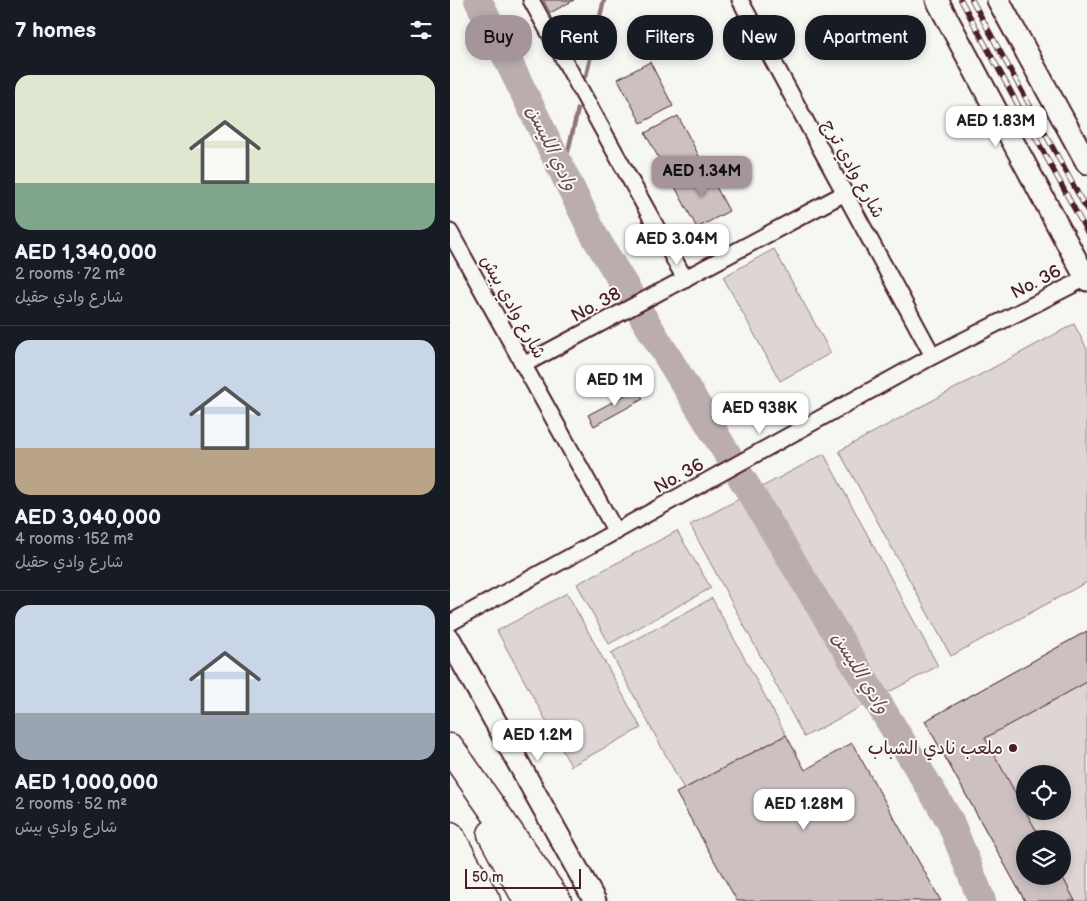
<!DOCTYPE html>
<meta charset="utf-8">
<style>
:root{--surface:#171b24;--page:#242831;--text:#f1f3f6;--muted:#9ea1a6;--line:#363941;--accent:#a6949b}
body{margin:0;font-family:"Balsamiq Sans","Playpen Sans Arabic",sans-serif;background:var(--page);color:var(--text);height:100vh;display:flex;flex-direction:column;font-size:19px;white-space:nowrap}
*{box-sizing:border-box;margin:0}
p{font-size:16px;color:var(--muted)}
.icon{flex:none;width:28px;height:28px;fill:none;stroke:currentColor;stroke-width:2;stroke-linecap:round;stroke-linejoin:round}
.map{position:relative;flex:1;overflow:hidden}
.side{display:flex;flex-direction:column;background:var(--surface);width:450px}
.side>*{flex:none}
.guide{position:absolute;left:15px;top:15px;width:475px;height:45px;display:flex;gap:10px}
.fabs{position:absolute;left:566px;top:765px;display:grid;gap:10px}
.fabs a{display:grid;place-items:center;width:55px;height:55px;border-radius:50%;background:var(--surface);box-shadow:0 2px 8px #0003;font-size:25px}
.scale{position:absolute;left:15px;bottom:12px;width:116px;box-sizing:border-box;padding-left:5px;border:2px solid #4a1f2b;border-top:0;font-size:14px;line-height:18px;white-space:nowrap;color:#4a1f2b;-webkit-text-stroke:4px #f6f6f2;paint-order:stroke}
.price{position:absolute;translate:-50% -42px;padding:0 11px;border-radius:10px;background:#fff;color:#222;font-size:16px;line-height:32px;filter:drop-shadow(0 1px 2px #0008)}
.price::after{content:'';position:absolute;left:50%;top:30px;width:15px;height:11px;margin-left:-8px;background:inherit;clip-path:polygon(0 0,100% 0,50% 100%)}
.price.current{background:var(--accent);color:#111}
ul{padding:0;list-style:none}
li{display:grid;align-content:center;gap:10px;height:265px;padding:0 15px}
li+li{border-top:1px solid var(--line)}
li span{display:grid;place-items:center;height:155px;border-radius:15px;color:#555}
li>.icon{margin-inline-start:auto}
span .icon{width:90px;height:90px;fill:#fffc;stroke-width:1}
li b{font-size:21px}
h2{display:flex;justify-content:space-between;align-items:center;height:60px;padding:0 15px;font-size:21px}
.pill{padding:0 18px;border-radius:20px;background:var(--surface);box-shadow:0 2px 8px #0003;font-size:18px;line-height:45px}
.pill.current{background:var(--accent);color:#111}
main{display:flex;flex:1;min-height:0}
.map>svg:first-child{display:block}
</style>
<main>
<section class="side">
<h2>7 homes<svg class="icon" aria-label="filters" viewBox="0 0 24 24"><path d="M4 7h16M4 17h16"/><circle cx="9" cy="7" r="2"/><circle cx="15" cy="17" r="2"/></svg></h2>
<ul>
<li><span style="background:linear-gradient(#dfe7d0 70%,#7fa58c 0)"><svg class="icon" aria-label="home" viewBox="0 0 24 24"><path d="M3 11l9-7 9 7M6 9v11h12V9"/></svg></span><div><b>AED 1,340,000</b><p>2 rooms · 72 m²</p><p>شارع وادي حقيل</p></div></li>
<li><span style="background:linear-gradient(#c9d6e8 70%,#b9a48a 0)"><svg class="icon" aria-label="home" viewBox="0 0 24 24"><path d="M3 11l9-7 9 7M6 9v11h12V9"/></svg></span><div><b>AED 3,040,000</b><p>4 rooms · 152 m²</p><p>شارع وادي حقيل</p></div></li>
<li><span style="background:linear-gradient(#c9d6e8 70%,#9aa5b1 0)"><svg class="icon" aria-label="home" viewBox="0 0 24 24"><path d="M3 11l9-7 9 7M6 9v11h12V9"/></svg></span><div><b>AED 1,000,000</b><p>2 rooms · 52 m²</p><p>شارع وادي بيش</p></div></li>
</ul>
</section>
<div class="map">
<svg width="637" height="901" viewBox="0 0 637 901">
<rect width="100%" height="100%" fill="#f6f6f2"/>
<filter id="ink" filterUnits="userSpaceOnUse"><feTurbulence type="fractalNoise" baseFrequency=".02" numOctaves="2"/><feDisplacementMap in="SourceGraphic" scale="10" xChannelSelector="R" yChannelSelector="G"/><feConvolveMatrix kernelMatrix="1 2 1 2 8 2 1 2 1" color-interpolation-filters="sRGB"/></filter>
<g filter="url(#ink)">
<!-- green -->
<g fill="#ddd6d5" stroke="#947a80" fill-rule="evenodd">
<path d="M324,249L381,353L330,381L273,277Z"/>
<path d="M624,324L637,349V582L501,656L389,451Z"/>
<path d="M374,454L488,666L354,737L240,525Z"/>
<path d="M227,531L261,588L159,644L127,584Z"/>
<path d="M117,593L191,728L121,766L47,631Z"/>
<path d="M262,598L336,735L234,789L161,653Z"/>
<path d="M637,631V901H575L475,721ZM575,774H612V811H575ZM575,839H612V876H575Z"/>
</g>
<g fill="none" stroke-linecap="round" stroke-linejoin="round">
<!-- stream -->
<g stroke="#8e747a" stroke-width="4.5">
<path d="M136,76L154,0"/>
<path d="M113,172L128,109"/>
</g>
<!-- river -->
<g stroke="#bbadae" stroke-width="28">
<path d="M28,0L144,235L179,293"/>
<path d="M193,317L278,455"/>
<path d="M291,477L500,821L532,901"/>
</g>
</g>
<!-- building -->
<g fill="#ccc1c0" stroke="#4a1f2b">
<path d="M93,0H124L100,13Z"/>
<path d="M200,62L223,106L191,123L168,79Z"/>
<path d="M228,116L250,158L218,175L195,133Z"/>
<path d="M256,168L279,211L247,228L224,185Z"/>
<path d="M187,389L193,399L144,426L138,415Z"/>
<path d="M637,631V682L535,738L591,839H575V876H612L625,901H575L475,721Z"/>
<path d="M336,735L355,770L402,743L491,901H287L226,793Z"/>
</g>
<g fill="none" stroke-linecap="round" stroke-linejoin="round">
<!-- street casing -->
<g stroke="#4a1f2b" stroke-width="19">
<g id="street">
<path d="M81,0L235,279"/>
<path d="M290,0L483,356"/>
<path d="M0,232L166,532"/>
<path d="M73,365L395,193"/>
<path d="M0,623L483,356L636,278"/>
</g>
</g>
<!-- secondary casing -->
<g stroke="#4a1f2b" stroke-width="25">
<g id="secondary">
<path d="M487,0L637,280"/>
<path d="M548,0L637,163"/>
<path d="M0,640L145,901"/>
</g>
</g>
<!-- highway casing -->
<g stroke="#4a1f2b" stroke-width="31">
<g id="highway">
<path d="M0,748L107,901"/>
<path d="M42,834L78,901"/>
<path d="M0,836L36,901"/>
<path d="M0,869L13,901"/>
</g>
</g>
<!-- street -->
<use href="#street" stroke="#f6f6f2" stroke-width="15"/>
<!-- secondary -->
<use href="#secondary" stroke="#f6f6f2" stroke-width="21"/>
<!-- highway -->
<use href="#highway" stroke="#f6f6f2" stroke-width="28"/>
<!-- rail casing -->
<g stroke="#4a1f2b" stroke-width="5.5">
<g id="rail">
<path d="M511,0L637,232"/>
<path d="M522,0L637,210"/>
</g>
</g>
<!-- rail -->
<use href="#rail" stroke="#f6f6f2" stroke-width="4" stroke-dasharray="11" stroke-linecap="butt"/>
</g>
</g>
<!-- markers -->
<circle fill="#4a1f2b" stroke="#f6f6f2" stroke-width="2" cx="563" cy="748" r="5"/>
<g text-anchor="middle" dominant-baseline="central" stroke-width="4" stroke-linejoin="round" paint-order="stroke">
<!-- street labels -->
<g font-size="18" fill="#4a1f2b" stroke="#f6f6f2">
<text transform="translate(403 169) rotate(61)">شارع وادي ترج</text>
<text transform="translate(586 282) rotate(-27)">No. 36</text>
<text transform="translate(146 305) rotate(-28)">No. 38</text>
<text transform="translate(63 307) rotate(61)">شارع وادي بيش</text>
<text transform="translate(229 476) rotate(-29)">No. 36</text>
</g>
<!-- poi labels -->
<g font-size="18" fill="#4a1f2b" stroke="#f6f6f2" text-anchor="end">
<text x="553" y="748">ملعب نادي الشباب</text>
</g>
<!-- water labels -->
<g font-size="19" font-style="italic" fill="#6c4a52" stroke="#f6f6f2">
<text transform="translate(101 148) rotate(64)">وادي الليسن</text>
<text transform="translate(410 673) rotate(59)">وادي الليسن</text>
</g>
</g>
</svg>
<div class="fabs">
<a><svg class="icon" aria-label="locate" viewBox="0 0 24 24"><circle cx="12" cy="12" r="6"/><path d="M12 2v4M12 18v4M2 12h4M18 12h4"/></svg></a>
<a><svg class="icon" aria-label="layers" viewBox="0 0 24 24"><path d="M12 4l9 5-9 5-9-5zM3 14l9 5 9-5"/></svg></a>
</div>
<div class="scale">50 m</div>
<b class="price" style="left:546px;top:148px">AED 1.83M</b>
<b class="price current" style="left:252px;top:198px">AED 1.34M</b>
<b class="price" style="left:227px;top:266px">AED 3.04M</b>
<b class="price" style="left:165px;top:407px">AED 1M</b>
<b class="price" style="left:310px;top:435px">AED 938K</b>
<b class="price" style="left:88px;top:762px">AED 1.2M</b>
<b class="price" style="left:354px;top:831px">AED 1.28M</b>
<div class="guide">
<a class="pill current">Buy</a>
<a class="pill">Rent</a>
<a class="pill">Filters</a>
<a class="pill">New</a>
<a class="pill">Apartment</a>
</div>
</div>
</main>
